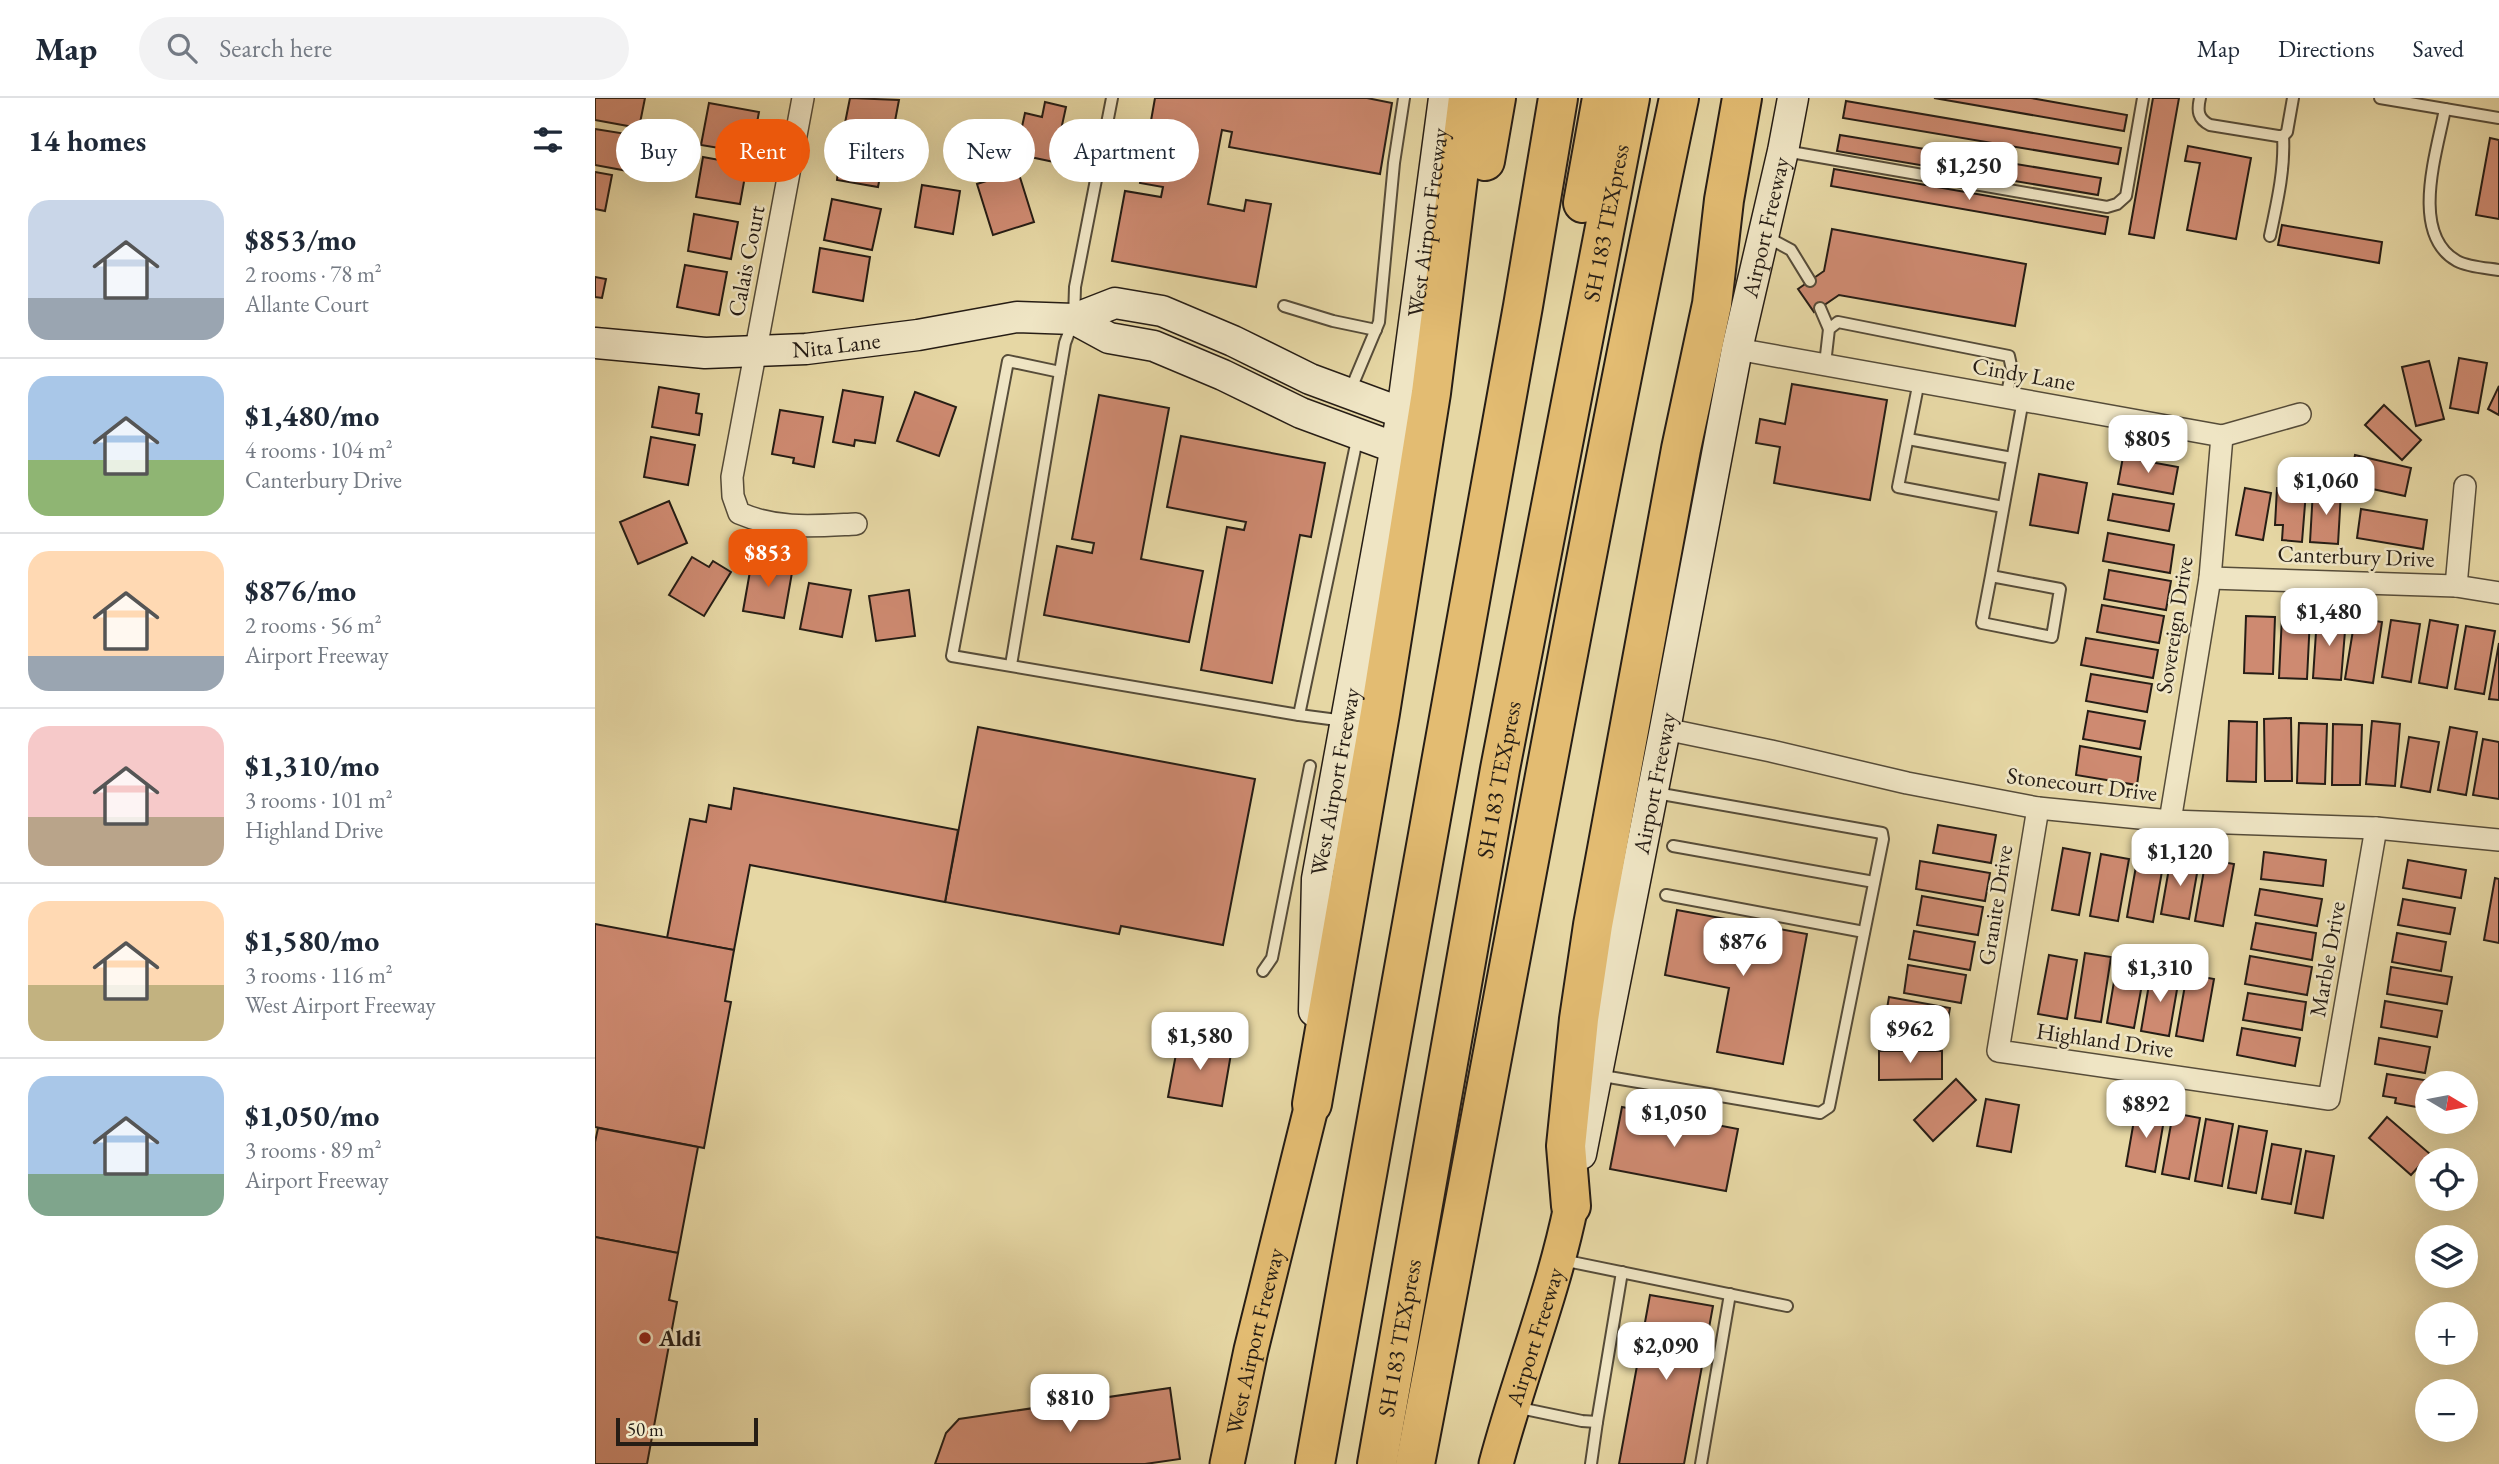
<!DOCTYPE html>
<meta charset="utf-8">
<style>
:root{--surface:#fff;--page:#f2f2f3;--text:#1f2937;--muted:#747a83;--line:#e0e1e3;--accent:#ea580c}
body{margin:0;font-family:"EB Garamond",serif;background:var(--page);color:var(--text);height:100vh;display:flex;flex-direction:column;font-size:26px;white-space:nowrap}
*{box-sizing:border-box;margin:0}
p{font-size:23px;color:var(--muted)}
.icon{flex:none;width:38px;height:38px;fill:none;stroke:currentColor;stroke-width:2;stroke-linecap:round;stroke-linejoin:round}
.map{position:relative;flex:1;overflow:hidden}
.side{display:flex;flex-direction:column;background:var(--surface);width:595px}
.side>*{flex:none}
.guide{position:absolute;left:21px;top:21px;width:665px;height:63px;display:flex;gap:14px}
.needle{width:46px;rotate:100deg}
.tools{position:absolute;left:1820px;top:973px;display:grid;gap:14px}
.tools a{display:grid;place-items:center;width:63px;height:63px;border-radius:50%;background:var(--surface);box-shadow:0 7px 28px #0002;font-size:35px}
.scale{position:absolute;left:21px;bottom:18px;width:142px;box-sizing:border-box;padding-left:7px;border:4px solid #261d15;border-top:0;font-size:19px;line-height:24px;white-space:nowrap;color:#261d15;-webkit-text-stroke:5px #efe5c4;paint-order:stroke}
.price{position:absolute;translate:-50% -60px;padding:0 16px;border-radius:14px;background:#fff;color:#222;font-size:23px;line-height:46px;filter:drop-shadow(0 2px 4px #0008)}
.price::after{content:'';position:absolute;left:50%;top:42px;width:21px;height:16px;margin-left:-10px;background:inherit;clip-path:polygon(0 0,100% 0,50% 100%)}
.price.active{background:var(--accent);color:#fff}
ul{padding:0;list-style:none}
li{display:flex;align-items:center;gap:21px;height:175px;padding:0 28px}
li+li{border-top:2px solid var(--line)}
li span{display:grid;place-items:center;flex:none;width:196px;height:140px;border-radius:21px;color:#555}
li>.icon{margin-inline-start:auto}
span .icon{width:84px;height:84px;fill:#fffc;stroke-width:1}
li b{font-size:30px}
h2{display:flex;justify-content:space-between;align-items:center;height:84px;padding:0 28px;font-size:30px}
.pill{padding:0 24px;border-radius:32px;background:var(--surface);box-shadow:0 7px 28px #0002;font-size:24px;line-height:63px}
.pill.active{background:var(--accent);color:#fff}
header{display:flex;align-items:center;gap:42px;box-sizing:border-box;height:98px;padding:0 35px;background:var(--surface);border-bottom:2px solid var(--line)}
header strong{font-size:33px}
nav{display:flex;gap:38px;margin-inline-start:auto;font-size:24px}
.search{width:490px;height:63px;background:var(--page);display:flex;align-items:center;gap:18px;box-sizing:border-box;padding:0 24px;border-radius:38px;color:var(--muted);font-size:26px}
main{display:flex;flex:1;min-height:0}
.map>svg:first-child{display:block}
</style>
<header>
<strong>Map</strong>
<div class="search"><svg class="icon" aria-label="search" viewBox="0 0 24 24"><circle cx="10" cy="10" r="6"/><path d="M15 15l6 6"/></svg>Search here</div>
<nav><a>Map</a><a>Directions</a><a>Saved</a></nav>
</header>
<main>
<section class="side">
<h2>14 homes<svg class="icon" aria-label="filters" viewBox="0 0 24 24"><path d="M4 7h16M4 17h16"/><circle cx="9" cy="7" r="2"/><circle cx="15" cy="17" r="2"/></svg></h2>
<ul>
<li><span style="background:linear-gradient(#c9d6e8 70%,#9aa5b1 0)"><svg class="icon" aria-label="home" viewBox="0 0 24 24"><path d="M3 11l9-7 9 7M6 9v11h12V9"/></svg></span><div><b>$853/mo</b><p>2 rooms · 78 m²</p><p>Allante Court</p></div></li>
<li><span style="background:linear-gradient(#a9c7e8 60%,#8fb573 0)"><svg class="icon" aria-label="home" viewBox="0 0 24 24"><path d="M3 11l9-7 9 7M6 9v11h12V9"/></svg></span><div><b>$1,480/mo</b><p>4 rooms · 104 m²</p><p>Canterbury Drive</p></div></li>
<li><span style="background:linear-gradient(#ffd9b3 75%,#9aa5b1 0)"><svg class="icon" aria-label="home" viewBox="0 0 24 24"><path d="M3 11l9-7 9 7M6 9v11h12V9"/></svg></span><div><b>$876/mo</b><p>2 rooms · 56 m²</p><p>Airport Freeway</p></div></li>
<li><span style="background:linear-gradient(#f6c9c9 65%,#b9a48a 0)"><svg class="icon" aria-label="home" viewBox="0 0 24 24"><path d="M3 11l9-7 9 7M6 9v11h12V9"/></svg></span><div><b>$1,310/mo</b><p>3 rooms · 101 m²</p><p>Highland Drive</p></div></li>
<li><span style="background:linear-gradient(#ffd9b3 60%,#c2b280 0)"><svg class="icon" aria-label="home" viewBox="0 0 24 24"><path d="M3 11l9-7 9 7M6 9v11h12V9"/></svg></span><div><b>$1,580/mo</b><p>3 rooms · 116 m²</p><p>West Airport Freeway</p></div></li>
<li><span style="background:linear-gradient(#a9c7e8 70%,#7fa58c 0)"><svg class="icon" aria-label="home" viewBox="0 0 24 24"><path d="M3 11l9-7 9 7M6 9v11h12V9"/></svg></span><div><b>$1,050/mo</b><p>3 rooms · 89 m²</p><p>Airport Freeway</p></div></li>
</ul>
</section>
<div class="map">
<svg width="1904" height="1366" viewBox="0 0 1904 1366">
<rect width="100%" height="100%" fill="#e6d7a4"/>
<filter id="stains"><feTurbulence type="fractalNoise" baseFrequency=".00286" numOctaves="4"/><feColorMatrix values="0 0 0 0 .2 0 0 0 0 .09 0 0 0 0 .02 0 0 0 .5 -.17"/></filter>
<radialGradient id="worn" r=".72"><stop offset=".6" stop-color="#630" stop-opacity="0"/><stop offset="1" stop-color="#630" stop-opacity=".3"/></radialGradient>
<!-- building -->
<g fill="#ce8a71" stroke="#261d15" stroke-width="2">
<path d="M0,0H50L44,30L0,22Z"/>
<path d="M255,0L304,2L297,39L249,30Z"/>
<path d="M560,0H772L797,5L785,76L634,49L637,34L627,32L613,106L649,113L651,102L676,106L661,189L517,163L530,93L566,99L568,89L545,85Z"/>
<path d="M1339,0H1436L1532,17L1529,33Z"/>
<path d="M1558,0H1584L1559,140L1534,136Z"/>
<path d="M1251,3L1526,50L1523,66L1248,20Z"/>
<path d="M450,4L471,9L459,64L421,56L430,15L447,19Z"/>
<path d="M114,5L164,14L160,35L152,33L148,54L106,47Z"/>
<path d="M0,31L44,38L38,74L0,67Z"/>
<path d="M1245,37L1506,80L1503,97L1242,53Z"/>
<path d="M247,39L291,47L283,89L242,82Z"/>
<path d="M1895,40L1904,42V121L1881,117Z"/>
<path d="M1593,48L1656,60L1641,141L1592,132L1605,65L1590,63Z"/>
<path d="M108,59L152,67L145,106L101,99Z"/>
<path d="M1239,71L1513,119L1510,136L1236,88Z"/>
<path d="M423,73L439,124L398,137L382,86Z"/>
<path d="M0,74L17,77L10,113L0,111Z"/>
<path d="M327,87L365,93L358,136L320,129Z"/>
<path d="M237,101L286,111L277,152L229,142Z"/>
<path d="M99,116L143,124L136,161L93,153Z"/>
<path d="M1687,127L1787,144L1784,165L1683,147Z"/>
<path d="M1237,131L1431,166L1420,228L1244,197L1219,214L1203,191L1229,173Z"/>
<path d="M225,150L275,159L268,203L218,194Z"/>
<path d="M90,167L132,174L124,217L82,209Z"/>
<path d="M0,179L11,181L7,200L0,199Z"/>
<path d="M1864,260L1892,265L1883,315L1855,310Z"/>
<path d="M1834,263L1849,321L1821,328L1807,269Z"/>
<path d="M1197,286L1292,302L1275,402L1179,385L1185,349L1161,345L1165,321L1190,326Z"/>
<path d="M1904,288V317L1893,311Z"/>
<path d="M64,289L104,296L101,315L107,316L104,337L57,329Z"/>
<path d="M248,292L288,299L280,345L260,342L259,348L238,344Z"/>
<path d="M320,294L361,309L344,358L302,343Z"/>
<path d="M504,297L574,310L546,461L608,473L594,544L449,517L462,448L497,455L499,445L477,441Z"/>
<path d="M1789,307L1826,342L1807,362L1770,327Z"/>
<path d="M185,312L228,319L219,369L198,365L199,360L177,356Z"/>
<path d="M586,338L730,365L716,439L705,437L677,585L606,572L632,429L649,432L651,424L572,409Z"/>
<path d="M56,339L100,347L93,387L49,379Z"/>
<path d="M1760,357L1816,370L1810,398L1754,386Z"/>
<path d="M1528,359L1583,369L1578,396L1523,386Z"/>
<path d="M1444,376L1492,385L1483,435L1435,427Z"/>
<path d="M1695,380L1712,381L1707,444L1687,442L1688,427H1680L1682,390L1695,391Z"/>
<path d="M1650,390L1676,395L1668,442L1641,437Z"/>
<path d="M1718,392L1746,394L1743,446L1715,444Z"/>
<path d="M1518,396L1579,406L1574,433L1513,422Z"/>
<path d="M74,403L92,445L43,466L25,424Z"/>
<path d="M1766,411L1832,422L1828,451L1762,440Z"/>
<path d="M1513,435L1579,447L1575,475L1508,463Z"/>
<path d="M97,459L114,469L118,463L136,474L109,518L74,497Z"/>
<path d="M157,462L198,469L189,520L148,513Z"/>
<path d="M1514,472L1576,483L1571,512L1509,501Z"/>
<path d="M214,485L256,492L247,539L205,531Z"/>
<path d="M314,492L320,538L281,543L274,498Z"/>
<path d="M1507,507L1569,518L1564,545L1502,534Z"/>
<path d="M1651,518L1680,519L1678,576L1649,575Z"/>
<path d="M1687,518L1715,520L1712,581L1684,580Z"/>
<path d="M1722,519L1751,521L1746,582L1718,580Z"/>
<path d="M1760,520L1787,524L1778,585L1750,581Z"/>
<path d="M1796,522L1825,526L1816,584L1787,579Z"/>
<path d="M1835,522L1863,527L1852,590L1824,585Z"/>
<path d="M1871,528L1900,533L1889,596L1860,591Z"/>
<path d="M1491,540L1563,552L1558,580L1486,567Z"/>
<path d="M1904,545V602L1894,601Z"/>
<path d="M1496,576L1557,586L1552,614L1491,603Z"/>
<path d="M1493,613L1550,623L1545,651L1488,641Z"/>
<path d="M1696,620L1697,683H1670L1669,621Z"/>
<path d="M1634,623L1662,624L1661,684L1632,683Z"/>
<path d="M1777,623L1805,626L1800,688L1771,686Z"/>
<path d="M1704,625L1732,626L1730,686L1702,685Z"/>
<path d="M1738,626L1767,627L1765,687H1737Z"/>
<path d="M383,629L660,681L628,847L526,828L524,836L350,804Z"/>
<path d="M1855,629L1882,634L1871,697L1843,692Z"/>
<path d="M1814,639L1844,644L1835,694L1806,689Z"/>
<path d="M1888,641L1904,644V701L1878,697Z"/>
<path d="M1485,648L1546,659L1542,687L1481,677Z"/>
<path d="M139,690L363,732L350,804L155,767L139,852L72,840L95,721L111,724L114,707L136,711Z"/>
<path d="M1343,727L1401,737L1396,765L1338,755Z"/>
<path d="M1468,750L1495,755L1484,817L1457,812Z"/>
<path d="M1669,754L1731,762L1728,788L1666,781Z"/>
<path d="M1506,756L1534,761L1523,823L1495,818Z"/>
<path d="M1543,757L1569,762L1558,824L1532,819Z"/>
<path d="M1576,759L1604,764L1594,821L1566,816Z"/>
<path d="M1611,761L1639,766L1628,828L1600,823Z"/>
<path d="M1813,762L1871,772L1866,800L1808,790Z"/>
<path d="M1325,763L1395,775L1390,803L1321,791Z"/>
<path d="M1900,780L1904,781V845L1889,842Z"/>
<path d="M1665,791L1727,801L1722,828L1660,817Z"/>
<path d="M1327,798L1388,809L1383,837L1322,827Z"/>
<path d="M1808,801L1860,810L1855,836L1803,827Z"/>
<path d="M1082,812L1212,836L1188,966L1122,954L1134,890L1070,877Z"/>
<path d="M1661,825L1721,835L1717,862L1656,851Z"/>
<path d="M0,826L139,852L130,903L136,904L109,1050L0,1029Z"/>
<path d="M1319,833L1380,844L1375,872L1314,861Z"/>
<path d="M1802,835L1851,844L1846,873L1797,864Z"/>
<path d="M1490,855L1516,859L1506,924L1480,920Z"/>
<path d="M1454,857L1482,862L1472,921L1443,916Z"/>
<path d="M1655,858L1717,869L1712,897L1650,886Z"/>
<path d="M1522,866L1550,870L1539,930L1512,925Z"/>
<path d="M1313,867L1371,877L1366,905L1309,895Z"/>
<path d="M1796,869L1857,879L1852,906L1792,896Z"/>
<path d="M1556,875L1584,880L1574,938L1546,933Z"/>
<path d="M1592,876L1619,881L1608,943L1581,938Z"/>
<path d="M1653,895L1711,904L1707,932L1648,922Z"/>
<path d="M1294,899L1355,910L1350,938L1289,928Z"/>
<path d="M1790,903L1847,913L1842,939L1786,929Z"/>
<path d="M1647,930L1705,940L1700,968L1642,957Z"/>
<path d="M584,940L637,950L627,1008L573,999Z"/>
<path d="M1784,940L1835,949L1830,975L1780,966Z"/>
<path d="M1284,953H1347V981L1284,982Z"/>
<path d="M1792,976L1841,984L1832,985V1011L1800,1005L1801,1000L1788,998Z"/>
<path d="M1361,981L1381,1002L1338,1043L1319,1022Z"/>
<path d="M1391,1001L1424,1007L1416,1054L1382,1048Z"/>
<path d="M1027,1009L1143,1031L1131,1093L1015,1071Z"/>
<path d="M1541,1011L1570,1016L1560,1074L1531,1068Z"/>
<path d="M1578,1015L1605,1020L1594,1081L1567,1076Z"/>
<path d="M1792,1019L1835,1056L1816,1077L1774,1040Z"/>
<path d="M1611,1021L1638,1026L1627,1088L1600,1083Z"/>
<path d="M1644,1028L1672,1033L1661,1095L1633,1090Z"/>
<path d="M3,1030L103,1049L83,1155L0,1139V1044Z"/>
<path d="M1677,1046L1706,1051L1696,1106L1667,1101Z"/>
<path d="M1711,1053L1739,1058L1728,1120L1700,1115Z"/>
<path d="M0,1139L83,1155L74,1202L82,1204L52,1366H0Z"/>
<path d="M1055,1197L1118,1208L1089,1366H1024Z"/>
<path d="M575,1290L585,1361L550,1366H340L351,1335L364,1321Z"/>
</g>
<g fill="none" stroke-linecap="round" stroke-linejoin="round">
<!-- lane casing -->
<g stroke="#564c39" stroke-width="14">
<g id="lane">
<path d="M517,0L480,189L479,221L470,245L465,274L413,263L357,558L704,617L763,337"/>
<path d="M1605,0C1602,13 1603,21 1615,27L1683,38H1688L1692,34L1698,0"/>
<path d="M1785,0L1904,20"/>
<path d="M1850,11C1842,54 1814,136 1862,163C1873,169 1891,170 1904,172"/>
<path d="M1190,53L1512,109L1522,106L1531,98L1548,0"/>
<path d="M1675,138C1682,105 1690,71 1688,38"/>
<path d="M1172,139L1196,152L1215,183"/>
<path d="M689,208L738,223L781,232"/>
<path d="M1225,210L1234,231"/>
<path d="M1230,266L1234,231L1243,224L1414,258L1417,272L1411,299"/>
<path d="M1324,283L1303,389L1408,409"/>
<path d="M755,293L784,224L799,65L809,0"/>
<path d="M1313,341L1417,360"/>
<path d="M1396,478L1387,525L1457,539L1465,491L1396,478L1428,302"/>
<path d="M416,567L465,274"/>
<path d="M704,617L750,623"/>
<path d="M1078,748L1279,784"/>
<path d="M1071,797L1269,834"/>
<path d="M668,873L677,860L715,668"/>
<path d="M1002,977L1225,1015L1234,1009L1288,741L1287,735L1061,695"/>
<path d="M967,1162L1192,1208"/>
<path d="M920,1309L987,1323L1002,1324L1027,1174"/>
<path d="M996,1366L1002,1324"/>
<path d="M1106,1366L1135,1196"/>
</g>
</g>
<!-- street casing -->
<g stroke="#564c39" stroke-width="24">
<g id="street">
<path d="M208,0L137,379L138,398L144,415C183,432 220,428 261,426"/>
<path d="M1142,251L1627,338L1705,316"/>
<path d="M1615,480L1861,488L1904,495"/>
<path d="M1861,488L1870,388"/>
<path d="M1070,631L1176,653L1312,685L1443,710L1575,723L1781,730L1904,742"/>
<path d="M1443,710L1403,953L1734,1001L1781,730"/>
<path d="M1575,723L1615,480L1627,338"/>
</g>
</g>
<!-- secondary casing -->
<g stroke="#261d15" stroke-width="33">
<g id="secondary">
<path d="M479,221L514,240L559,248L628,277L706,315L801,350"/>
<path id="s1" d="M0,245L110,255L211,251L323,237L422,219L479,221L520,205L567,213L638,243L715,281L807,315"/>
<path id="s2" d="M719,913L722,781L807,315L849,0"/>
<path id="s3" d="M986,1056L1070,631L1142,251L1188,53L1198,0"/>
</g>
</g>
<!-- primary casing -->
<g stroke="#261d15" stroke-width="37">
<g id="primary">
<path id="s4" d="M632,1366L656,1252L717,1006"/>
<path id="s5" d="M901,1366C924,1279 958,1196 976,1108"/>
</g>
</g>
<!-- highway casing -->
<g stroke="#261d15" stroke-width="42">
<g id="highway">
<path d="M890,63L901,0"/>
<path d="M988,105L1007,0"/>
<path d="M717,1006L785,615L836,295L873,0"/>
<path d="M976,1108L971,1048L984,921L998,827L1086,351L1117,206L1129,102L1147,0"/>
<path d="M720,1366L928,208L963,0"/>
<path id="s6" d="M782,1366L905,671L1035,0"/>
<path d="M820,1366C908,911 988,454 1084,0"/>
</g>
</g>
<!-- lane -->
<use href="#lane" stroke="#efe5c4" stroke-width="10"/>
<!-- street -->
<use href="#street" stroke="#efe5c4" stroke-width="21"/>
<!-- secondary -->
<use href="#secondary" stroke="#efe5c4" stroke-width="30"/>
<!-- primary -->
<use href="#primary" stroke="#e3bc72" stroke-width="33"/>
<!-- highway -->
<use href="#highway" stroke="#e3bc72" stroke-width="38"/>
</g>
<!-- markers -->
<circle fill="#8f2418" stroke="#efe5c4" stroke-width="2.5" cx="50" cy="1240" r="7"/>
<g text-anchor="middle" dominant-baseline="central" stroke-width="5" stroke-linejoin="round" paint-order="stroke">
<!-- street labels -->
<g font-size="23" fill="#261d15" stroke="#efe5c4">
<text stroke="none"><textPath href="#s2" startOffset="798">West Airport Freeway</textPath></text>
<text stroke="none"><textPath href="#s6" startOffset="1262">SH 183 TEXpress</textPath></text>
<text stroke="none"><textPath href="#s3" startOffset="945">Airport Freeway</textPath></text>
<text transform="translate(151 163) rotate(-79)">Calais Court</text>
<text stroke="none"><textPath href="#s1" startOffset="242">Nita Lane</textPath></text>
<text transform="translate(1429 276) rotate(10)">Cindy Lane</text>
<text transform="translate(1761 458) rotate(2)">Canterbury Drive</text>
<text transform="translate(1579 527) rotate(-81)">Sovereign Drive</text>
<text stroke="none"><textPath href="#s6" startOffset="695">SH 183 TEXpress</textPath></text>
<text stroke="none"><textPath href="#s2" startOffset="231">West Airport Freeway</textPath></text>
<text stroke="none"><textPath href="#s3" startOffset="378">Airport Freeway</textPath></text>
<text transform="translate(1487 686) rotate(7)">Stonecourt Drive</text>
<text transform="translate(1400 807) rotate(-81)">Granite Drive</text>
<text transform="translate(1732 861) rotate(-80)">Marble Drive</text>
<text transform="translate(1510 942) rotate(8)">Highland Drive</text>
<text stroke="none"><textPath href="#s5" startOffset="133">Airport Freeway</textPath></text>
<text stroke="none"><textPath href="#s6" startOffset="128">SH 183 TEXpress</textPath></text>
<text stroke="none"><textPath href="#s4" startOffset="126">West Airport Freeway</textPath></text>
</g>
<!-- poi labels -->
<g font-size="23" font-weight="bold" fill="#261d15" stroke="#efe5c4" text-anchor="start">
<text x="64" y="1240">Aldi</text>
</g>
</g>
<rect width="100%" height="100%" filter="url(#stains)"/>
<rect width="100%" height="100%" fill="url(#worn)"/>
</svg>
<div class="tools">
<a><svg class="needle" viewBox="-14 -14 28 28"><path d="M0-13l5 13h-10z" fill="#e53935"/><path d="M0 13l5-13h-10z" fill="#747a83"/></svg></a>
<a><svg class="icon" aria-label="locate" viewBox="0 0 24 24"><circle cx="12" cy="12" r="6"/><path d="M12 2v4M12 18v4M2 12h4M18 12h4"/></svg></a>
<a><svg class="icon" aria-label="layers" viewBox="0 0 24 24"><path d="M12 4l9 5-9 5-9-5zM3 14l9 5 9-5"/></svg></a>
<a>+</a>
<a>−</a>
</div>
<div class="scale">50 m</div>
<b class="price" style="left:1374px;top:104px">$1,250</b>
<b class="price" style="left:1553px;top:377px">$805</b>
<b class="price" style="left:1731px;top:419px">$1,060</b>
<b class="price active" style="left:173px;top:491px">$853</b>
<b class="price" style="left:1734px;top:550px">$1,480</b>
<b class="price" style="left:1585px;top:790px">$1,120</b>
<b class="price" style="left:1148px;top:880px">$876</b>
<b class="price" style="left:1565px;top:906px">$1,310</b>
<b class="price" style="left:1315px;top:967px">$962</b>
<b class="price" style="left:605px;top:974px">$1,580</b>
<b class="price" style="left:1551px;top:1042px">$892</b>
<b class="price" style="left:1079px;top:1051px">$1,050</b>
<b class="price" style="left:1071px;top:1284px">$2,090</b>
<b class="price" style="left:475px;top:1336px">$810</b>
<div class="guide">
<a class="pill">Buy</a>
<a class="pill active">Rent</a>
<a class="pill">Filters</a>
<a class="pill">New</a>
<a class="pill">Apartment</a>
</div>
</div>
</main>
